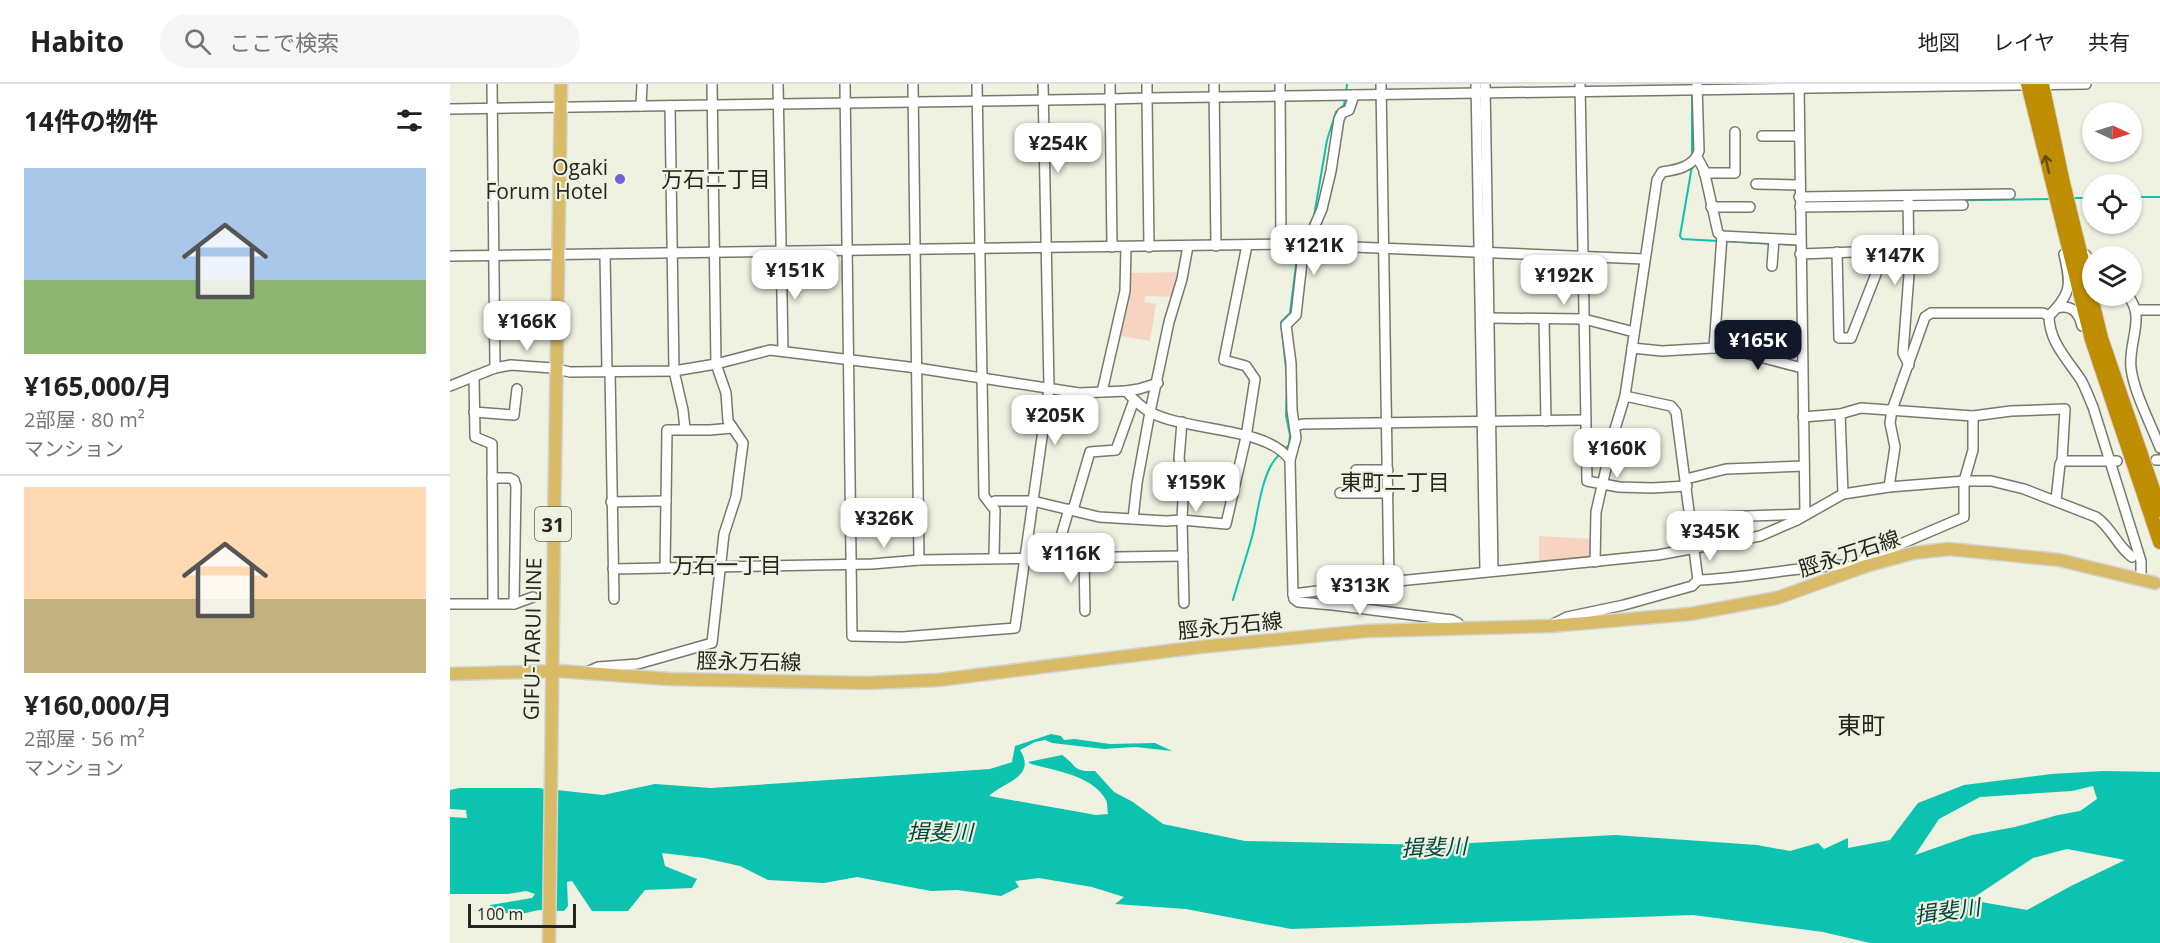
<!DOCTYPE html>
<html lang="ja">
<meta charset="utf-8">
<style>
:root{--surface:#fff;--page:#f6f6f6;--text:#222;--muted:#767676;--line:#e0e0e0;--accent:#111827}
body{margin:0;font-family:"Open Sans","Noto Sans JP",sans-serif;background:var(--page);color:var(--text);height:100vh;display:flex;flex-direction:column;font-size:22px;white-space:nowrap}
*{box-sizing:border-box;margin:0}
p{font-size:20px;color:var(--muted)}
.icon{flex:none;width:33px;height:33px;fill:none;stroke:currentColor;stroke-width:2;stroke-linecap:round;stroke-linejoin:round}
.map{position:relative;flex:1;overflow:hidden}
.side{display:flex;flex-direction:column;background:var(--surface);width:450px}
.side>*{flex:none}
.needle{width:39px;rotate:94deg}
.tools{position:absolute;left:1632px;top:18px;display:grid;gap:12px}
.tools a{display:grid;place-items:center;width:60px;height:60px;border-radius:50%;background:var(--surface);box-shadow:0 2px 4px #0004;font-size:30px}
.scale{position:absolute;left:18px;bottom:15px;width:108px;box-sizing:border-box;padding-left:6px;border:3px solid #24251f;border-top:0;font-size:16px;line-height:21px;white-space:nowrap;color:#24251f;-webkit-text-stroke:4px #eff2e1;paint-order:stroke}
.price{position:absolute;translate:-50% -51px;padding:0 14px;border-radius:12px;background:#fff;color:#222;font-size:20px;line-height:39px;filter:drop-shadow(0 2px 3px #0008)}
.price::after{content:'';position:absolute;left:50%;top:36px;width:18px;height:14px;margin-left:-9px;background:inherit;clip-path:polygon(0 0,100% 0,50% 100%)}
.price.selected{background:var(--accent);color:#fff}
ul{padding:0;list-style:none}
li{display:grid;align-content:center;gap:12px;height:318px;padding:0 24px}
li+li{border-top:2px solid var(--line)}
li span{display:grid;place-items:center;height:186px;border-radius:0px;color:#555}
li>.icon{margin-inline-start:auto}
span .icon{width:108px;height:108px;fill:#fffc;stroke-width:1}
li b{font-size:26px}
h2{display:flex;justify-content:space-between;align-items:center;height:72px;padding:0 24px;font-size:26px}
header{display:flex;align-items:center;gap:36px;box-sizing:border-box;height:84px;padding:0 30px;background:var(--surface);border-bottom:2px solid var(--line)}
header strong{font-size:28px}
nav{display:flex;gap:33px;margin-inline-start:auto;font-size:21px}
.search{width:420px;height:54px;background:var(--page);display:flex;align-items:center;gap:15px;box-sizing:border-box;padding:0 21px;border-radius:33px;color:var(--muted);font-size:22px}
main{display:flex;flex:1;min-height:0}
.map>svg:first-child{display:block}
</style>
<header>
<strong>Habito</strong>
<div class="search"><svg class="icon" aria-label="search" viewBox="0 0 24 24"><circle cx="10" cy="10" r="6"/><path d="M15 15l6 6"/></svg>ここで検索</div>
<nav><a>地図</a><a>レイヤ</a><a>共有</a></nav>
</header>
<main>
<section class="side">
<h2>14件の物件<svg class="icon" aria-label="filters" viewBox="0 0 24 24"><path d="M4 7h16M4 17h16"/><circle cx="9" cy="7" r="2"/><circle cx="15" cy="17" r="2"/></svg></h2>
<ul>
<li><span style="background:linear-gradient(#a9c7e8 60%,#8fb573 0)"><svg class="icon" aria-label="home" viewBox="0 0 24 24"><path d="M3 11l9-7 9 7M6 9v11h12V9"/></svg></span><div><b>¥165,000/月</b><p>2部屋 · 80 m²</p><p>マンション</p></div></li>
<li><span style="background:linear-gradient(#ffd9b3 60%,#c2b280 0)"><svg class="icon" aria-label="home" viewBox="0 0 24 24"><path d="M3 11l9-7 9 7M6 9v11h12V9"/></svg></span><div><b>¥160,000/月</b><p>2部屋 · 56 m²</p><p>マンション</p></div></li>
</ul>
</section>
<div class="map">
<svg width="1710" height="859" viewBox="0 0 1710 859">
<rect width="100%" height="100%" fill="#eff2e1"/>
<!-- green -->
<g fill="#f7d4c1">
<path d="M731,188L725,213L695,212L694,218L706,220L700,257L667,251L678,189Z"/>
<path d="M1089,452L1143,455V476L1089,481Z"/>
</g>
<!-- water -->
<path fill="#0cc3b0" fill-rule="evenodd" d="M601,650L611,652L614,656L625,655L660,660L705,659L722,667L685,663L654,665L602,659L595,656L585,658L570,666C587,693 554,698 539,712L646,731L658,730C657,726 658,720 656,716C642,691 606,687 581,680L578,678L612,671C628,682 622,688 645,687L664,708L683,718L713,740L795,757L984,761L1165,751L1307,761L1340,767L1368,759L1374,765L1398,754V764L1440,756L1468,719L1514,701L1601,690L1653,687L1710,688V859H1420L1373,848L1243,831L841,845L736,825L665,820L674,813L642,803L589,794L565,797L569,803L551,812L507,806L481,807L407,793L374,799L318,796L290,782L254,774L212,769L215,782L247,795L242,804L195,806L178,827H142L122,797L117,798L118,822L114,827L89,826L71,830L42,828L40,821L82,814L85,810L76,807L58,810H0V733L17,734L16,726L0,725V706L9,704H88L153,711L205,700L261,704L540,685L562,678L565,662ZM1643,702L1647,715L1630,727L1608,731L1565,743L1522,751L1465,771L1489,735L1530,713L1622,707ZM1617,765L1675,776L1621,802L1577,826L1520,816L1583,774Z"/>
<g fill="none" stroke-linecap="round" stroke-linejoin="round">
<!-- stream -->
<g stroke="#0cc3b0" stroke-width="2">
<path d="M896,9L897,0"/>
<path d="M1242,10V73"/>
<path d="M1242,82L1230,152L1232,155L1268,157"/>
<path d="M1682,113H1710"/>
<path d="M1621,114H1642"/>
<path d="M1462,117L1601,115"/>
<path d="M1363,118L1457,117"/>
<path d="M852,157L864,132L877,56L886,28L894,21L895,15"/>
<path d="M1274,157L1322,160"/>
<path d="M1328,160L1349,161"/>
<path d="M1354,162H1356L1355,136"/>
<path d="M833,367L839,361L840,351L836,332L837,294L831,238L840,229L848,165"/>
<path d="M783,516C789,494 797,472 803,449C808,428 812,386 829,371"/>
</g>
<!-- minor casing -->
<g stroke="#777a6b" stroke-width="12">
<g id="minor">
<path d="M42,0L45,284"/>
<path d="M328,0L333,266"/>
<path d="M395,0L402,552L452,553L565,544L599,304L593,0"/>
<path d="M463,0L469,476"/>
<path d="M527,0L534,412L545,426L544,474"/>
<path d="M660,0L662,163"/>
<path d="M764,0L766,162"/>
<path d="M830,0L831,160"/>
<path d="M931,0L939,498"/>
<path d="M1026,0L1035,487"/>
<path d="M1035,0L1043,487"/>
<path d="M1130,0L1137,397L1169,403L1202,404L1237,402"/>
<path d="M1349,0L1355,430"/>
<path d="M1247,1L1249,67C1244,83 1226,86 1212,88L1207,96L1175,312L1221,322L1226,328L1248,496"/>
<path d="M191,22L192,0"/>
<path d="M220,22L224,287L233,326L235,345"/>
<path d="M0,25L660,15L697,14V0"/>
<path d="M1312,52H1348"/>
<path d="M1247,73L1254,86L1268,149L1272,152L1350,156"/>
<path d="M1254,89H1285V48"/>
<path d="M1306,100L1349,101"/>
<path d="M1458,112L1459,190L1453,269L1459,281"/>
<path d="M1349,113L1560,110"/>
<path d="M1261,123H1300"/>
<path d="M1350,123L1513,121"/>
<path d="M699,163L697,14L1636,0"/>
<path d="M1387,168L1389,254H1401L1426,190V167"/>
<path d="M155,170L157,287"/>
<path d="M1350,170L1459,166"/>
<path d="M1614,170C1621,201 1622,209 1599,232C1599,258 1618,276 1631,296C1636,305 1639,314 1643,323L1691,477V495"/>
<path d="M1636,171L1642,185"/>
<path d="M0,172L831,160L1194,175"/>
<path d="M1322,182L1324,155"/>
<path d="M1678,212C1696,233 1678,258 1681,284C1684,309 1701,340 1710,364"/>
<path d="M1607,224C1622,220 1629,229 1632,242"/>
<path d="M1686,226H1710"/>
<path d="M1039,234L1134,235L1184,248"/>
<path d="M1094,235L1096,337"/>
<path d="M1182,264L1212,267L1264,264L1272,152"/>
<path d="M1264,264H1276L1352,284"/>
<path d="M160,287L164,515"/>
<path d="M24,292L25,353L42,360L43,519"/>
<path d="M0,302L45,284L61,281L102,284L120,288L224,287L266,280L320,266L467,284L629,309L676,307C683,315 691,323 700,328C736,348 817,342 840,376L843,510L844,515L848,518L883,521L1002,536L1008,539L1009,545"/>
<path d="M676,307L689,305L708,299"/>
<path d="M652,308L675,207L676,163"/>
<path d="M24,328L64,331L67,305"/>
<path d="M1390,330L1393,410"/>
<path d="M1353,333L1390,330L1411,324L1523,332L1561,327L1615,325L1612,377H1667"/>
<path d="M732,338L729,375L734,393L732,436L734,519"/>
<path d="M845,342L853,340L1135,336"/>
<path d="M840,376L846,354L842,326L841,279L836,241L846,231L853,169L872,125L881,87L889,35L892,29L899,26L904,11"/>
<path d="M1706,376H1710"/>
<path d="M906,386H938"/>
<path d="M42,394H60L64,396L66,402L64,520"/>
<path d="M1236,395L1276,385L1354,382"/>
<path d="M1439,403L1445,363L1440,339L1442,326L1475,233L1481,229H1593L1599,232"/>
<path d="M890,409H938"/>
<path d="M1606,416L1610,380L1612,377"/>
<path d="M216,417L217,346H260L282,344"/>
<path d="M161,418L216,417L215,483"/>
<path d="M541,421L545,417H583L649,433L716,437L732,436L776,440L796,353L805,295L796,282L774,276L797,161"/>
<path d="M623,426L640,368L666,366L684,316"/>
<path d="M1241,434L1355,430"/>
<path d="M683,435L687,399L700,328L719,238L732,195L738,162"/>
<path d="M605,473L619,425"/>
<path d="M634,473L635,527"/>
<path d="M1145,478L1146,428L1165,345L1175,312"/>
<path d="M1399,484L1406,479L1514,433V397L1523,366V332"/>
<path d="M163,485L422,480L469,476L733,472"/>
<path d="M843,510L948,497L1208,471L1310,452L1347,436L1393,410L1439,403L1514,397H1541L1574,405L1646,433C1662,444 1667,462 1682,473"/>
<path d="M0,520H64L83,513"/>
<path d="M1103,540L1117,533L1174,521L1242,502L1248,496C1298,494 1346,483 1395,481L1400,488"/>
<path d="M137,588L148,583L188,580L262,559L274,450L286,413L293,359L278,337L276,309L266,280L262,0"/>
</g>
</g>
<!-- major casing -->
<g stroke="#d3d3d2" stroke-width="15">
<g id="major">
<path d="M0,590L109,587L219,595L417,599L488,596L750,563L916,547L1100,542L1240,530L1327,514L1416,482L1463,469L1499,465L1609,476L1705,499"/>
<path d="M99,859C101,573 107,286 111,0"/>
</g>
</g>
<!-- highway casing -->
<g stroke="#d3d3d2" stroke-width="16">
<g id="highway">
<path d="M1578,0L1642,256L1710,458"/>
<path d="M1592,0L1613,99L1651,254L1710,426"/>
</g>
</g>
<!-- minor -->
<use href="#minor" stroke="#fff" stroke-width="9"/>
<!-- major -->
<use href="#major" stroke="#d9bb67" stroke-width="12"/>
<!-- highway -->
<use href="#highway" stroke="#bf8d02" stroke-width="14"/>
</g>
<!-- one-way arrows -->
<defs><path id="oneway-shaft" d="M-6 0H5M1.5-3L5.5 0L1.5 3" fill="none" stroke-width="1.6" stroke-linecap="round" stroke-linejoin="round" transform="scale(1.5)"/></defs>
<use stroke="#624f13" href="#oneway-shaft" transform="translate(1597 80) rotate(-103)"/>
<!-- markers -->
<circle fill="#6d62dc" stroke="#eff2e1" stroke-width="2" cx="170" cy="95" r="6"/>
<g text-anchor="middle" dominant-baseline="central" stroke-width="4.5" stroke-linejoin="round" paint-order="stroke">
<!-- shield labels -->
<rect fill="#eff2e1" stroke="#616259" stroke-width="1.5" x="85" y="423" width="36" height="34" rx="4.5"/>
<g font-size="20" font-weight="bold" fill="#24251f">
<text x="103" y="440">31</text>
</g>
<!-- poi labels -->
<g font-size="21" fill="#24251f" stroke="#eff2e1" text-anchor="end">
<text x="158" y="83">Ogaki<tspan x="158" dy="24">Forum Hotel</tspan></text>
</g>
<!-- street labels -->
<g font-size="21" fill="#24251f" stroke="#eff2e1">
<text transform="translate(1399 469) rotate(-18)">脛永万石線</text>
<text transform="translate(780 541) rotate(-6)">脛永万石線</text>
<text transform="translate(82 555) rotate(-89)">GIFU-TARUI LINE</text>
<text transform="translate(299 577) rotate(1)">脛永万石線</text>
</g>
<!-- neighbourhood labels -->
<g font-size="22" fill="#24251f" stroke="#eff2e1">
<text x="266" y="94">万石二丁目</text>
<text x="945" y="397">東町二丁目</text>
<text x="277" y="480">万石一丁目</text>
</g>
<!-- water labels -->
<g font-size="22" font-style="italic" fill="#00463e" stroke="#eff2e1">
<text x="490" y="747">揖斐川</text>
<text transform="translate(984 762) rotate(-2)">揖斐川</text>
<text transform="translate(1497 826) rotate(-8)">揖斐川</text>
</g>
<!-- quarter labels -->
<g font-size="24" fill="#24251f" stroke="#eff2e1">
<text x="1411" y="640">東町</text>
</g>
</g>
</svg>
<div class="tools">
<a><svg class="needle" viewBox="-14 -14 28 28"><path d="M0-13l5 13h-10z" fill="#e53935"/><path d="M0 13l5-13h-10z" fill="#767676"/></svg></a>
<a><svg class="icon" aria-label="locate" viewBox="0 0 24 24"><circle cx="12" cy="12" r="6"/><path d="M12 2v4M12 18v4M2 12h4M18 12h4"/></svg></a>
<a><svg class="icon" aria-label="layers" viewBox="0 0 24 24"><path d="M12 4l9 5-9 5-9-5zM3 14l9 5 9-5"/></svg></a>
</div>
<div class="scale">100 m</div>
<b class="price" style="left:608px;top:90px">¥254K</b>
<b class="price" style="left:864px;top:192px">¥121K</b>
<b class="price" style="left:1445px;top:202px">¥147K</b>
<b class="price" style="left:345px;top:217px">¥151K</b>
<b class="price" style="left:1114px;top:222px">¥192K</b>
<b class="price" style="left:77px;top:268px">¥166K</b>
<b class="price selected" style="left:1308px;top:287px">¥165K</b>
<b class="price" style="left:605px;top:362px">¥205K</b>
<b class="price" style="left:1167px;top:395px">¥160K</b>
<b class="price" style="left:746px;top:429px">¥159K</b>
<b class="price" style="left:434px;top:465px">¥326K</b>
<b class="price" style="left:1260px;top:478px">¥345K</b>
<b class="price" style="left:621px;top:500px">¥116K</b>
<b class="price" style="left:910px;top:532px">¥313K</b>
</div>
</main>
